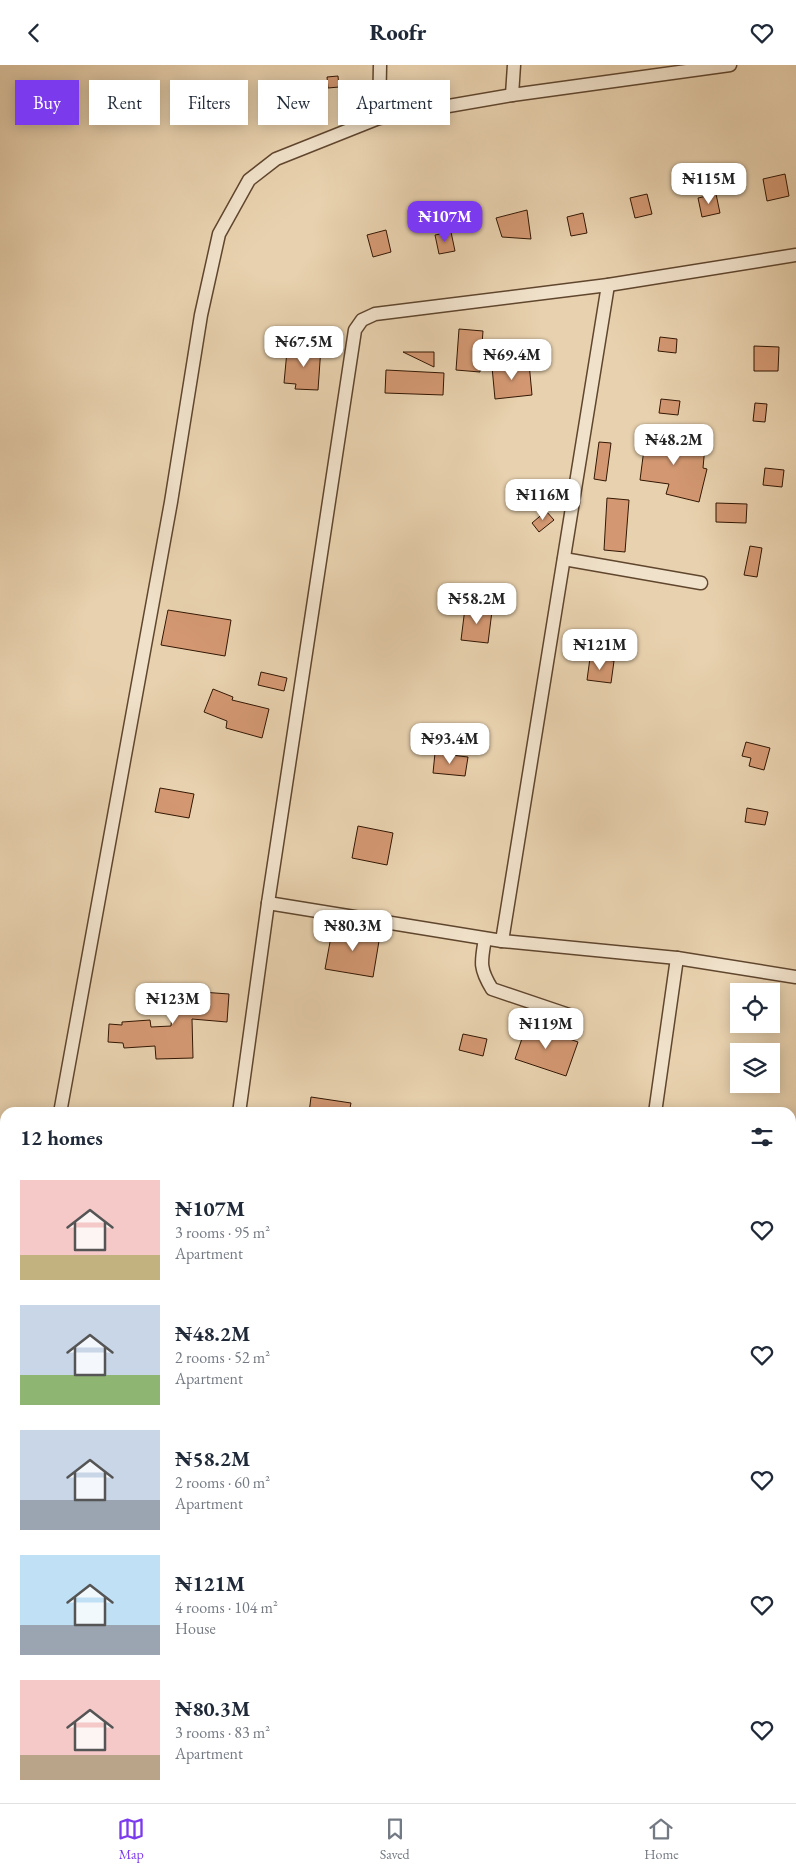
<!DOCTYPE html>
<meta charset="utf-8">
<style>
:root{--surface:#fff;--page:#f2f2f3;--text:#1f2937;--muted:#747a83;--line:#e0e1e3;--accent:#7c3aed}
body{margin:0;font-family:"EB Garamond",serif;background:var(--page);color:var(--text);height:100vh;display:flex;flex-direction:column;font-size:19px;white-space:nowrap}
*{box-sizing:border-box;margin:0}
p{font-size:16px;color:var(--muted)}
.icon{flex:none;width:28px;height:28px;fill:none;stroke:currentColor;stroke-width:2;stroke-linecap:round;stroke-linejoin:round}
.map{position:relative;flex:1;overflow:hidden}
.panel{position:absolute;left:0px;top:1042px;width:796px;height:696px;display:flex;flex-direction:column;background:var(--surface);border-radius:15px 15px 0 0;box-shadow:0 2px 12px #0003}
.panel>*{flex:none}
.guide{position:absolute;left:15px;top:15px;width:500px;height:45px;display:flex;gap:10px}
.controls{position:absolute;left:730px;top:918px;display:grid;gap:10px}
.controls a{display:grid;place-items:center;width:50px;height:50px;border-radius:0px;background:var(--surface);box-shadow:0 2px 12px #0003;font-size:25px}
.price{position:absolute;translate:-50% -42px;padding:0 11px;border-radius:10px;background:#fff;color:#222;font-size:16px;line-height:32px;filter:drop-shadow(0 1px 2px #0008)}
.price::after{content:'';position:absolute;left:50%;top:30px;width:15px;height:11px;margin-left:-8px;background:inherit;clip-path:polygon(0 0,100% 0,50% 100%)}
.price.selected{background:var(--accent);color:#fff}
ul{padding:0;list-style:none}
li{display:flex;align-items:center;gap:15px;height:125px;padding:0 20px}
li span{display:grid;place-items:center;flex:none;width:140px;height:100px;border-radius:0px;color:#555}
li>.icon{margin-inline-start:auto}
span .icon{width:60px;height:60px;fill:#fffc;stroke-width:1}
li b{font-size:21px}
h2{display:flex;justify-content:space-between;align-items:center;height:60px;padding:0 20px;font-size:21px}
.chip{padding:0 18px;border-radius:0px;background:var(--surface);box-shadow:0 2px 12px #0003;font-size:18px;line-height:45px}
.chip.selected{background:var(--accent);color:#fff}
header{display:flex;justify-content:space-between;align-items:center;height:65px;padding:0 20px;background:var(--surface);font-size:22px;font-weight:800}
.menu{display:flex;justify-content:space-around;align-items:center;height:70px;border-top:1px solid var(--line);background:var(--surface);font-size:14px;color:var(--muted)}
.menu a{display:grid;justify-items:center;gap:2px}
.menu .selected{color:var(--accent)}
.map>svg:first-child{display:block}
</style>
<header><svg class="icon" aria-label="back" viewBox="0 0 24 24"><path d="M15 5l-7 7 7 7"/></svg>Roofr<svg class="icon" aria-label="heart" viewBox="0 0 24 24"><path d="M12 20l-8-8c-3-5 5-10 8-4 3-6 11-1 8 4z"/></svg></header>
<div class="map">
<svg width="796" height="1738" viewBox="0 0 796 1738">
<rect width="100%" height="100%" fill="#e8d1ae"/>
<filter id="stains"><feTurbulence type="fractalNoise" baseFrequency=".004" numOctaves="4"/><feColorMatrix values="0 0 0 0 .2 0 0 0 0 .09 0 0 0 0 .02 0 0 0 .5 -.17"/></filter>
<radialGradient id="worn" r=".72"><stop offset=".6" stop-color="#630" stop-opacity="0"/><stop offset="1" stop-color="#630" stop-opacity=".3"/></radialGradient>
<!-- building -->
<g fill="#d39872" stroke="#331703">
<path d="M338,11L339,22L328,23L327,12Z"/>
<path d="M785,109L789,131L767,136L763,114Z"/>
<path d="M647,129L652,149L635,153L630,133Z"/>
<path d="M716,129L720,148L702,152L698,133Z"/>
<path d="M527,145L531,174L502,172L496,153Z"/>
<path d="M583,148L587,168L571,171L567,152Z"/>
<path d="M386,165L391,187L373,192L367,170Z"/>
<path d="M451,167L455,186L439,189L435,170Z"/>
<path d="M459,264L483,266L480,307L456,305Z"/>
<path d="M660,272L677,274L676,288L658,286Z"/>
<path d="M301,278L321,282L318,325L295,324L296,319L284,318L287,286L300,287Z"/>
<path d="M754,281L779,282L778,306H754Z"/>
<path d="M403,287H434V302Z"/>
<path d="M529,298L532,330L495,334L492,302Z"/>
<path d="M386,305L444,308L443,330L385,328Z"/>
<path d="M661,334L680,336L678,350L659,348Z"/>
<path d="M755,338L767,339L765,357L753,356Z"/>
<path d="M638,370L659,373L658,375L705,381L703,403L707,404L699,437L666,429L669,419L640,415L644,384L637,383Z"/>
<path d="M599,377L611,378L606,416L594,414Z"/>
<path d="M765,403L784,405L782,422L763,420Z"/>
<path d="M607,433L629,435L625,487L604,485Z"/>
<path d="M716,438L747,439L746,458L716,457Z"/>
<path d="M546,446L554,455L539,467L532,458Z"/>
<path d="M750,481L762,483L757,512L744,510Z"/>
<path d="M465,543L492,546L488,578L461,575Z"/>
<path d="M168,545L231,555L225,591L161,580Z"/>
<path d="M590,593L614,596L611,618L587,615Z"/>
<path d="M261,607L287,613L284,626L258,620Z"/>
<path d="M213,624L233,632L232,635L269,644L262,673L226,663L227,656L204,647Z"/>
<path d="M746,677L770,683L764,705L749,701L751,693L742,691Z"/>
<path d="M435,688L468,692L465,711L433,708Z"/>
<path d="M160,723L194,729L189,753L155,747Z"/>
<path d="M747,743L768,747L765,760L745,757Z"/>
<path d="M358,761L393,768L387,800L352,793Z"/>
<path d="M333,861L380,870L373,912L325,904Z"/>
<path d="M174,925L229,929L227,957L192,954L193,993L156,994L155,981L124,983L123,978L108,977L109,959L122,960V957L150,955L151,962L171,961Z"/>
<path d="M527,959L578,977L566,1011L515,994Z"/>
<path d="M463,969L487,974L483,991L459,985Z"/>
<path d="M311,1032L351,1038L349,1048H309Z"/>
</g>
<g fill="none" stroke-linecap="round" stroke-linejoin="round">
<!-- minor casing -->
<g stroke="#60462e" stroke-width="15">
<g id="minor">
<path d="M512,30L514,0"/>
<path d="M379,53L380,0"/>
<path d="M564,494L701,518"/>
<path d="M268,838L502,876L677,893"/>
<path d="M485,874C481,897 479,903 492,924L572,951"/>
<path d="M502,876L608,220"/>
<path d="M60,1048L171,437L201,250L219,169L249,115L276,94L379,53L512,30L730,0"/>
<path d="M239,1048L268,838L355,265L362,255L375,249L608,220L796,190"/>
<path d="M655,1048L677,893L796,912"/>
<path d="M791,1195L796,1196"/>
<path d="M791,1236L796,1217"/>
<path d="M0,1459L5,1419"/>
<path d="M791,1604L796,1605"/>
<path d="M0,1639L5,1640"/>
<path d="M264,1734L275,1738"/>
<path d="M125,1738V1734"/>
<path d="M531,1738L533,1734"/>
<path d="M694,1738L695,1734"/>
</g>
</g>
<!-- minor -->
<use href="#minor" stroke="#f0e1ca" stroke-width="12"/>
</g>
<rect width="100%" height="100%" filter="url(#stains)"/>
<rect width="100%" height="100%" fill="url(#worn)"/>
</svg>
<div class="controls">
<a><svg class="icon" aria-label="locate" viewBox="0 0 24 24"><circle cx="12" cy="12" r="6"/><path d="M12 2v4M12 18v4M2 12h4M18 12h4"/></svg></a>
<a><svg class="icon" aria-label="layers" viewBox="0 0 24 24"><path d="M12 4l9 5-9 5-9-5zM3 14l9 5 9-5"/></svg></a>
</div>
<b class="price" style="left:709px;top:140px">₦115M</b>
<b class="price selected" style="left:445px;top:178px">₦107M</b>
<b class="price" style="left:304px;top:303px">₦67.5M</b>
<b class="price" style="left:512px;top:316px">₦69.4M</b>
<b class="price" style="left:674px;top:401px">₦48.2M</b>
<b class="price" style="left:543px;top:456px">₦116M</b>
<b class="price" style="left:477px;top:560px">₦58.2M</b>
<b class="price" style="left:600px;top:606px">₦121M</b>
<b class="price" style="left:450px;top:700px">₦93.4M</b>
<b class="price" style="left:353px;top:887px">₦80.3M</b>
<b class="price" style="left:173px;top:960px">₦123M</b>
<b class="price" style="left:546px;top:985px">₦119M</b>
<div class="guide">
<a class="chip selected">Buy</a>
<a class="chip">Rent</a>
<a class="chip">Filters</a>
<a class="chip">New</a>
<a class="chip">Apartment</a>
</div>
<section class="panel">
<h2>12 homes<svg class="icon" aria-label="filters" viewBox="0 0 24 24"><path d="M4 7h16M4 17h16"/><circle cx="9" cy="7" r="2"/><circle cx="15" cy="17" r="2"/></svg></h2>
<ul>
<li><span style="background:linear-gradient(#f6c9c9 75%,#c2b280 0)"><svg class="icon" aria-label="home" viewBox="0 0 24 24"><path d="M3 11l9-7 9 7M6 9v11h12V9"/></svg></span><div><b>₦107M</b><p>3 rooms · 95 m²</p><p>Apartment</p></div><svg class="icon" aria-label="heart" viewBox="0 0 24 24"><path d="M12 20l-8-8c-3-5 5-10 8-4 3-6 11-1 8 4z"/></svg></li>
<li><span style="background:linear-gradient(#c9d6e8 70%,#8fb573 0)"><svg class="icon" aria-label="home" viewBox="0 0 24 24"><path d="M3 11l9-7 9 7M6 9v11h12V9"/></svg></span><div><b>₦48.2M</b><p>2 rooms · 52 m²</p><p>Apartment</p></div><svg class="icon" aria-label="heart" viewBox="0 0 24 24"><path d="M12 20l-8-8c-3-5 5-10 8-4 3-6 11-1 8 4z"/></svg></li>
<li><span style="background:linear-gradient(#c9d6e8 70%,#9aa5b1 0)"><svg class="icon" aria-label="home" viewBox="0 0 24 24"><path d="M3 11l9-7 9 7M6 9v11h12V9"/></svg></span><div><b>₦58.2M</b><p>2 rooms · 60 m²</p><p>Apartment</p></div><svg class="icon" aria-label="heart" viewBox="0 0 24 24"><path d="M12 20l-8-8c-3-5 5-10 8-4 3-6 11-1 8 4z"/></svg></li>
<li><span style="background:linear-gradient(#bfe0f5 70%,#9aa5b1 0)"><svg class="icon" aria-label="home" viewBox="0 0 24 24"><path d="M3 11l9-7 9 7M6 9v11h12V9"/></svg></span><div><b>₦121M</b><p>4 rooms · 104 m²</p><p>House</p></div><svg class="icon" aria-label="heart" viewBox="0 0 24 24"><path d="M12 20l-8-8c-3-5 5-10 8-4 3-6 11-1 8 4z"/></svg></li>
<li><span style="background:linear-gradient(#f6c9c9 75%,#b9a48a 0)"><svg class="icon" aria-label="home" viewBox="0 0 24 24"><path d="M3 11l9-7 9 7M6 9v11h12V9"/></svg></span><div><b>₦80.3M</b><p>3 rooms · 83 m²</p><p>Apartment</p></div><svg class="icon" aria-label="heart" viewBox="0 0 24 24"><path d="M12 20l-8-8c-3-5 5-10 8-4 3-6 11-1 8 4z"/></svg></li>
</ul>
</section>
</div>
<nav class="menu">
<a class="selected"><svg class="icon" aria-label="map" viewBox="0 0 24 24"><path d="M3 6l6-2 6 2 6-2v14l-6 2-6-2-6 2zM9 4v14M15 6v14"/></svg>Map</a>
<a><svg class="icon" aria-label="saved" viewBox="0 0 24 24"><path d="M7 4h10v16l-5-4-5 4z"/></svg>Saved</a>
<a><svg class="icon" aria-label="home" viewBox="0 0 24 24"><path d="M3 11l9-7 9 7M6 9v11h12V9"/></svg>Home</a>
</nav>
